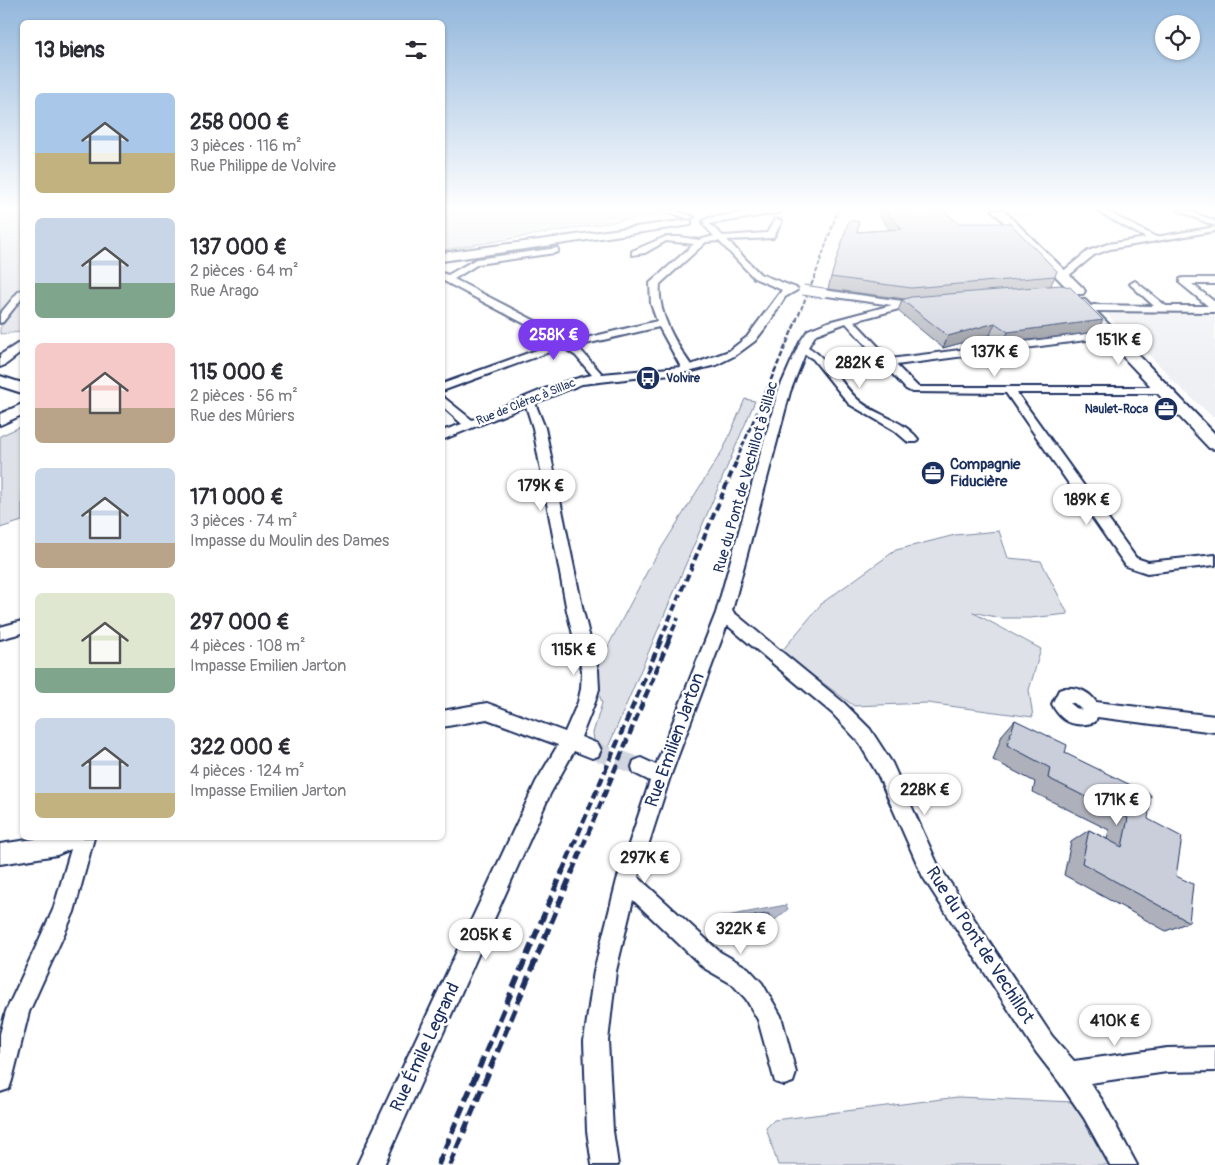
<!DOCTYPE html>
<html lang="fr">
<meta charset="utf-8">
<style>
:root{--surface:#fff;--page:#f2f2f3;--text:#2b2b33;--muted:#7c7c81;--accent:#7c3aed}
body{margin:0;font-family:Pangolin,sans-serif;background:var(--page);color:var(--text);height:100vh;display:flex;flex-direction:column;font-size:19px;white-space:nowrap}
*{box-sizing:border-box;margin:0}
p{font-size:16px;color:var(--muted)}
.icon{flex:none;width:28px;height:28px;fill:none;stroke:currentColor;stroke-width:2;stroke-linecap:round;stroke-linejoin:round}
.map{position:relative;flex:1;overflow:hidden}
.details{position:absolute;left:20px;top:20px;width:425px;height:820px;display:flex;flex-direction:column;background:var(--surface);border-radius:8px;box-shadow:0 1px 4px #0004}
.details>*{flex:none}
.buttons{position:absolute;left:1155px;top:15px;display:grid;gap:10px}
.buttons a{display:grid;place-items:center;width:45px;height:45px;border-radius:50%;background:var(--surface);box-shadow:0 1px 4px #0004;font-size:25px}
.price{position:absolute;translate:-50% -42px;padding:0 11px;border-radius:18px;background:#fff;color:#222;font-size:16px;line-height:32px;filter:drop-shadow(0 1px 2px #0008)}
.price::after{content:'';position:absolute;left:50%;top:30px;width:15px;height:11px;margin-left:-8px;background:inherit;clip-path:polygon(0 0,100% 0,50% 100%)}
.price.current{background:var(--accent);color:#fff}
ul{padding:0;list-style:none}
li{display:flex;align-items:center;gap:15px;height:125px;padding:0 15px}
li span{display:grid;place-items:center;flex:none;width:140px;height:100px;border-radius:8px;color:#555}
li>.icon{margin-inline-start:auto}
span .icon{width:60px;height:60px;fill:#fffc;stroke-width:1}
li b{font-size:21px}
h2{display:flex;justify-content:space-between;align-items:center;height:60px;padding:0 15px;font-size:21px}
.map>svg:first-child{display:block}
</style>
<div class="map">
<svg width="1215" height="1165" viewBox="0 0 1215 1165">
<rect width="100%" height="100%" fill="#fff"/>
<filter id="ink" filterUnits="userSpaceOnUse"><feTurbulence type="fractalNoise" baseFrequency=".02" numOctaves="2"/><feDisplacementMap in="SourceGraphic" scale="10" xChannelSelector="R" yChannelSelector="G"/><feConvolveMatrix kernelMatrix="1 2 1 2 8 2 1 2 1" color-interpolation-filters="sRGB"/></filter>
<g filter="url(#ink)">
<!-- built -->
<g fill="#eff0f4">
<path d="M1003,210H1064L1036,212L1042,217L1011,218Z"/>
<path d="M1215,310V419L1167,376H1170L1131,337L1133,334L1130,330H1122L1104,311Z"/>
</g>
<!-- green -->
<g fill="#dee1e7" stroke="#7c88a2">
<path d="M0,210H22V288L0,315Z"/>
<path d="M443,210H654L655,215L443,250Z"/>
<path d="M22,299V332L0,334V328Z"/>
<path d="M745,399L755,401L607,750L594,741L593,733L602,703L593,675L649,568L724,448Z"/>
<path d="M22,426V521L0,528V436Z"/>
<path d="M999,531L1008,558L1041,561L1068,614L1030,618H1001L972,612L1041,649L1029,690L1033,717L927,703L854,706L781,652L822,603L896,550L955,535Z"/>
<path d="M958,1097L1073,1102L1091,1127L1110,1165H778L766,1128L774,1120Z"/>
</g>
<!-- water -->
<path fill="#b5bbca" stroke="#77839f" d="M786,905L788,909L763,930L734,945L711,934L707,927L709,922L716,918Z"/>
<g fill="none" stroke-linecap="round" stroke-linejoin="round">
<!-- shore -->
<path stroke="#596789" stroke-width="2" d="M768,914L770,918L746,935L734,939L713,928L718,923Z"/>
<!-- street-tunnel -->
<path stroke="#d1d5df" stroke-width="18" stroke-dasharray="18 9" stroke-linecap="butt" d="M592,750L641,767"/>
<!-- street casing -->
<g stroke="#1b2f5e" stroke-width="4">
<g id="street">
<path d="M661,210H673L694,217L690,219Z"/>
<path d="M1095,210H1104L1156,237L1215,227V231L1110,249L1094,255L1067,277H1061V273L1088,251L1108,244L1146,238Z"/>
<path d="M1177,210H1187L1215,221V226Z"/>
<path d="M775,219L782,221L773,238L727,240L760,274L799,289L785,297L769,323L755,341L736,355L716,365L688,372L582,384L535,403L545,428L583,611L598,670L599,689L595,702L581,737L598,744L601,750L598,756L592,758L574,751L550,794L384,1165H357L536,782L558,745L487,719L442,727V711L487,703L565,732L578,702L581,689L582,670L567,611L533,428L526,406L442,440V431L462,424L442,406V396L472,420C511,404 550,383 592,375L576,356L563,347L442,391V384L559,342L442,280V273L448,275L476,259L558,248V252L555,253L478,264L454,279L574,341L657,321L651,304L650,283L694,244L666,241L645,253L632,255V251L665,237H680L699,240L714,236L703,224L707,222L723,236L767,233ZM719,241L754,278L782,290L747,337L729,351L691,365C675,342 657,313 660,284L706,242ZM659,327L681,367L602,374L577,346Z"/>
<path d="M1183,278H1215V284H1192L1215,302V312L1093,311L1088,308L1093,305L1154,306L1132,286L1130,284L1135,281L1166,306H1208L1180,283V279Z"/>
<path d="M22,290V298L3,322L0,323V314L19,291Z"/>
<path d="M823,290L910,302V306L854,321L890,359L1109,331L1114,334L1109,337L896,365L918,387H1163L1169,390L1163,393H1017L1136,558L1148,562L1215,555V565L1147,573L1126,566L1006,393L912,392L906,389L846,323L816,334L808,347C829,360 839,381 856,398C874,416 902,418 918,439L916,442H908L894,430L849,404L813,359L805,354L790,392L732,611L844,703L870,729L892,763L937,863L1052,1036L1074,1061L1167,1048L1215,1047V1071L1167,1072L1090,1083L1102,1100L1137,1165H1110L1084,1118L1060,1083L1036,1052L923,877L878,775L858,741L832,713L727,625L670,777L638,877L720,952L748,968L762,983L781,1016L796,1073L793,1082L784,1085L775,1082L758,1020L746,999L732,984L704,968L633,900L616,971L608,1041L613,1131L618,1165H592L587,1131L584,1041L594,971L617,880L650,781L634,773L632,767L634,761L641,758L656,765L716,613L778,392L800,342L808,330L828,322L892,305L820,295V291Z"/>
<path d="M22,621V633L0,639V627Z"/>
<path d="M1065,688C1078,687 1089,692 1096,702L1215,716V732L1097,717L1095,722C1076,728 1061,723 1052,704L1059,690ZM1070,703H1074L1082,710L1076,708Z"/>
<path d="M41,838H94L74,912L29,1012L12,1080L9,1089L0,1092V1034L6,1011L53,910L71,849L57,855L0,864V844Z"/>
</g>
</g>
<!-- secondary casing -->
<g stroke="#1b2f5e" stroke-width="4">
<g id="secondary">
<path d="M759,210H783L778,213L709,224L703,221L709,218Z"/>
<path d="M992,210H1003L1083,288L1085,291L1083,294H1073Z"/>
<path d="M687,220L691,221V225L442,261V253Z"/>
<path d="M1080,299L1085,300L1215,434V449L1209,448L1075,306L1073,303Z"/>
<path d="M22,341V352L5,365L0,367V355Z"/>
<path d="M0,376L22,383V393L0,386Z"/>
<path d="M22,404V415L0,425V414Z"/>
</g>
</g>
<!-- street -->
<use href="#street" fill="#fff" fill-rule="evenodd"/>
<!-- secondary -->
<use href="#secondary" fill="#fff" fill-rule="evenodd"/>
<!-- rail-far4 -->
<path stroke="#1b2f5e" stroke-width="2" stroke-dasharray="4.5 2" stroke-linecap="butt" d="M796,321L815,276L838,210"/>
<!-- rail-far3 -->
<path stroke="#1b2f5e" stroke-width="2.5" stroke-dasharray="5.5 2.5" stroke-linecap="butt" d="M736,461L797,319"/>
<!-- rail-far2 -->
<g stroke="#1b2f5e" stroke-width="4" stroke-dasharray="7 4" stroke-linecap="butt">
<path d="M660,641L737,460"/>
<path d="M668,641L678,618"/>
</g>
<!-- rail-far1 -->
<g stroke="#1b2f5e" stroke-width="4.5" stroke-dasharray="9 4.5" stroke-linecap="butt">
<path d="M562,872L661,640"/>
<path d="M572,872L669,640"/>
</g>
<!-- rail -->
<g stroke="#1b2f5e" stroke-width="5.5" stroke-dasharray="12 5.5" stroke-linecap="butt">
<path d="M438,1165L563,870"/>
<path d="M450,1165L573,870"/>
</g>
<!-- street-bridge casing -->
<g stroke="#1b2f5e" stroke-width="11" stroke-linecap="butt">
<path id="street-bridge" d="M803,290L823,293"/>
</g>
<!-- street-bridge -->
<use href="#street-bridge" stroke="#fff" stroke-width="9"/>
</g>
<!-- wall -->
<g fill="#aeb1bb" stroke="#1b2f5e">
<path d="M879,210H943L958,223L1055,276L1051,285L1096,332L1003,343L990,335L943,348L898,311L902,300L905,299L828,289L831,277L857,232L890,230L878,214Z"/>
<path d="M1015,720L1065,753L1148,819L1176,876L1189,922L1166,931L1064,875L1071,842L1089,830L1107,839L1109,830L1033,792L1035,782L993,760L1002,735Z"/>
</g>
<!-- shaded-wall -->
<g fill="#8d9099" stroke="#1b2f5e">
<path d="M1103,320L1096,332L1003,343L1008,332Z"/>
<path d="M995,323L990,335L943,348L948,336Z"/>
</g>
<!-- building -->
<g fill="#caceda" stroke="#1b2f5e">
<path d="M885,210H943L958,223H1010L1057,271L1055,276L911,288L831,277L849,220L859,222L857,232L902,229Z"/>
<path d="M1061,285L1070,287L1103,320L1008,332L995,323L948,336L902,300L911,297Z"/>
<path d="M1015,720L1067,745L1065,753L1151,795L1148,819L1182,837L1176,876L1193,884L1189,922L1082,863L1089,830L1122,847L1128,818L1048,778L1050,768L1007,745Z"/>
</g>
</g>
<!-- sky -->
<linearGradient id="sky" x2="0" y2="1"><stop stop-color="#93b7dc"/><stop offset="0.56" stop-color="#fff"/><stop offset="1" stop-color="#fff" stop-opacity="0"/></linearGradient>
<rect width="1215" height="373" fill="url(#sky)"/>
<!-- icons -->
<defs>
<g id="bus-disc" transform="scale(1.25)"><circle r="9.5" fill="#1b2f5e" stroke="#fff"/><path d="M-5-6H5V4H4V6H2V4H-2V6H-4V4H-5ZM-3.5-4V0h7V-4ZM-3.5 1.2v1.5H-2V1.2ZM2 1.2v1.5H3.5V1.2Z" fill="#fff"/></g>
<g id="office-disc" transform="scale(1.25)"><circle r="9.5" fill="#1b2f5e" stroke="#fff"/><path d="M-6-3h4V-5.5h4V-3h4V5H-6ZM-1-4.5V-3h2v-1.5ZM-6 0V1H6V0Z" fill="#fff"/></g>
</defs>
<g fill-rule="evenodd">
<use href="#bus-disc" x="648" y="378"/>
<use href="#office-disc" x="1166" y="409"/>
<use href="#office-disc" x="933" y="473"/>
</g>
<g text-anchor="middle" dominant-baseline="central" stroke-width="5" stroke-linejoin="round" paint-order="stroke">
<!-- far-poi labels -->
<g font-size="12" font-weight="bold" fill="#1b2f5e" stroke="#fff" text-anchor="start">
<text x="666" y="378">Volvire</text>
<text x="1148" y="409" text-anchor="end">Naulet-Roca</text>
</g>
<!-- far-street labels -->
<g font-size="12" fill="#1b2f5e" stroke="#fff">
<text transform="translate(526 402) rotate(-22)">Rue de Clérac à Sillac</text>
</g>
<!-- poi labels -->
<g font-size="15" font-weight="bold" fill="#1b2f5e" stroke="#fff" text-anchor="start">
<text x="950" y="464">Compagnie<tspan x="950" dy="17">Fiducière</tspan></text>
</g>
<!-- street labels -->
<g font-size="15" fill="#1b2f5e" stroke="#fff">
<text transform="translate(746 477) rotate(-74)">Rue du Pont de Vechillot à Sillac</text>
</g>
<!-- near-street labels -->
<g font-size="18" fill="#1b2f5e" stroke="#fff">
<text transform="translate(675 740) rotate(-70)">Rue Emilien Jarton</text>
<text transform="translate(980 945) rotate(57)">Rue du Pont de Vechillot</text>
<text transform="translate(425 1047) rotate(-65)">Rue Émile Legrand</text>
</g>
</g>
</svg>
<div class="buttons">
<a><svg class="icon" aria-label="locate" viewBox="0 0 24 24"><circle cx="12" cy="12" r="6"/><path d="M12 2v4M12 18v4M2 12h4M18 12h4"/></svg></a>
</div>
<b class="price current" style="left:554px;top:361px">258K €</b>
<b class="price" style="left:1119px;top:366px">151K €</b>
<b class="price" style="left:995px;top:378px">137K €</b>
<b class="price" style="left:860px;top:389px">282K €</b>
<b class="price" style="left:541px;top:512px">179K €</b>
<b class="price" style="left:1087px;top:526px">189K €</b>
<b class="price" style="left:574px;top:676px">115K €</b>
<b class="price" style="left:925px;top:816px">228K €</b>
<b class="price" style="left:1117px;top:826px">171K €</b>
<b class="price" style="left:645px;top:884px">297K €</b>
<b class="price" style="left:741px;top:955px">322K €</b>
<b class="price" style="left:486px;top:961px">205K €</b>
<b class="price" style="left:1115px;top:1047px">410K €</b>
<section class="details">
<h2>13 biens<svg class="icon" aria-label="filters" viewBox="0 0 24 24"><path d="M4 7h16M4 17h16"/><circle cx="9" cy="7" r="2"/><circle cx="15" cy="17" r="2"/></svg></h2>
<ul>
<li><span style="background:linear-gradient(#a9c7e8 60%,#c2b280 0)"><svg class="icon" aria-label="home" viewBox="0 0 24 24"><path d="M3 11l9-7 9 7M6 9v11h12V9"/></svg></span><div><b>258 000 €</b><p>3 pièces · 116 m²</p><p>Rue Philippe de Volvire</p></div></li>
<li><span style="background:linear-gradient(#c9d6e8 65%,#7fa58c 0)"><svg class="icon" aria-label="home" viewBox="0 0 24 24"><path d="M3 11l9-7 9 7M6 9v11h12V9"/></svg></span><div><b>137 000 €</b><p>2 pièces · 64 m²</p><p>Rue Arago</p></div></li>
<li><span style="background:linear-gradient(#f6c9c9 65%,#b9a48a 0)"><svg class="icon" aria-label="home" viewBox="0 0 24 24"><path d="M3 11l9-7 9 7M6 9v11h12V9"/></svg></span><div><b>115 000 €</b><p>2 pièces · 56 m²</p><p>Rue des Mûriers</p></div></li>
<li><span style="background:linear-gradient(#c9d6e8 75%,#b9a48a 0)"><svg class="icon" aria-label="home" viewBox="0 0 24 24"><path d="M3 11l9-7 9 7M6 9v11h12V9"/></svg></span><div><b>171 000 €</b><p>3 pièces · 74 m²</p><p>Impasse du Moulin des Dames</p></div></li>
<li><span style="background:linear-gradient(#dfe7d0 75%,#7fa58c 0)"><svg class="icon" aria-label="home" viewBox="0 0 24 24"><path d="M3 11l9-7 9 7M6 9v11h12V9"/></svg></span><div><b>297 000 €</b><p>4 pièces · 108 m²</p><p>Impasse Emilien Jarton</p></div></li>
<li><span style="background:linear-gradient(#c9d6e8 75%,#c2b280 0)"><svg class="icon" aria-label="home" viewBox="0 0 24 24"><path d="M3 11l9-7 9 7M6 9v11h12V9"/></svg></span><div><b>322 000 €</b><p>4 pièces · 124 m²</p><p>Impasse Emilien Jarton</p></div></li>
</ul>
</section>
</div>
